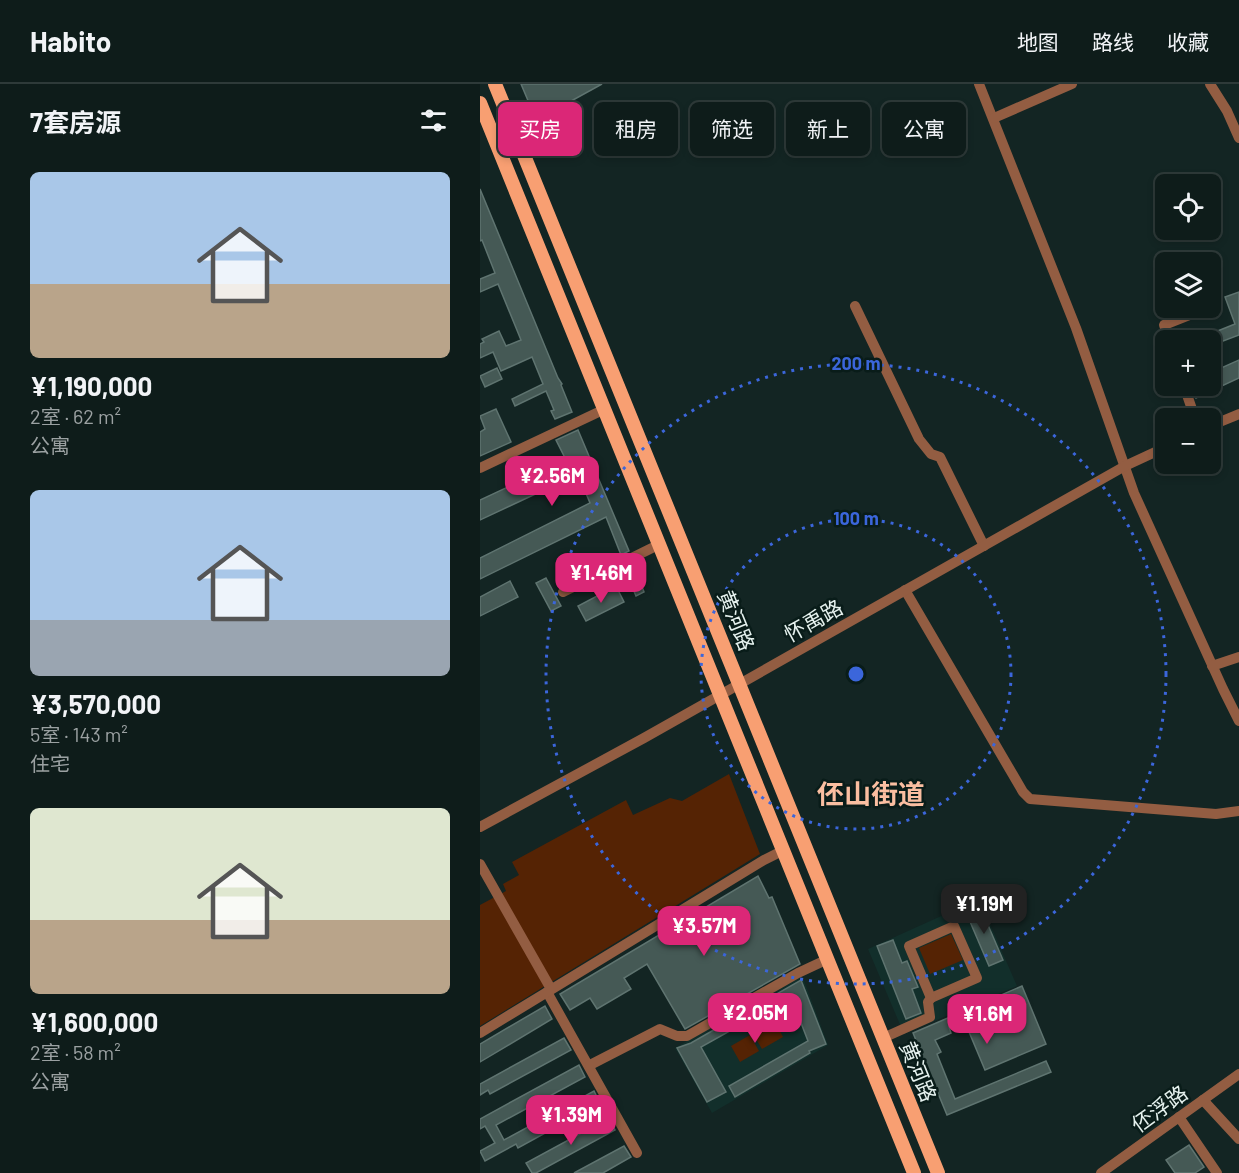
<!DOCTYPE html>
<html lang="zh">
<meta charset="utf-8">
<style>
:root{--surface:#0e1c1a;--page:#1c2927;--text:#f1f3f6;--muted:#9ba1a2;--line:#2e3a39;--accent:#db2777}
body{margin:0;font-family:Barlow,"Noto Sans SC",sans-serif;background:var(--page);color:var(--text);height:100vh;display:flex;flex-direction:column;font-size:22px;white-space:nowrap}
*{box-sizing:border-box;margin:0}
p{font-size:20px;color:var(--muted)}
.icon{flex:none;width:33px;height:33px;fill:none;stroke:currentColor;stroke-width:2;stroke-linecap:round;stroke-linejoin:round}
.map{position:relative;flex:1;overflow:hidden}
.sheet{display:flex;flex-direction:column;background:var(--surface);width:480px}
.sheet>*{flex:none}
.hud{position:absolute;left:18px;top:18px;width:570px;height:54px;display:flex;gap:12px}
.buttons{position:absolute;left:675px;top:90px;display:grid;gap:12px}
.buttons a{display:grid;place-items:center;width:66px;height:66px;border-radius:9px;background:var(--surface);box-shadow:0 3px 9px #0003,0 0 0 2px var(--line);font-size:30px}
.price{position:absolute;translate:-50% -51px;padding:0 14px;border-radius:12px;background:var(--accent);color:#fff;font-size:20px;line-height:39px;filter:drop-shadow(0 2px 3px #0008)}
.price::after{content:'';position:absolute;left:50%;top:36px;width:18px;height:14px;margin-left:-9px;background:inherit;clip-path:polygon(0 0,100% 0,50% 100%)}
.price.on{background:#222;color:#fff}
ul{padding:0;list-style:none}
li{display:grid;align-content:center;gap:12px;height:318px;padding:0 30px}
li span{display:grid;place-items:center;height:186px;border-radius:9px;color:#555}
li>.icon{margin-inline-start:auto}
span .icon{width:108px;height:108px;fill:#fffc;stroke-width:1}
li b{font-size:26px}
h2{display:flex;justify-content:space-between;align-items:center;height:72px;padding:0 30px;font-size:26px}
.pill{padding:0 21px;border-radius:9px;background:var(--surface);box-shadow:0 3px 9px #0003,0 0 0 2px var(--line);font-size:21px;line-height:54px}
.pill.on{background:var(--accent);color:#fff}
header{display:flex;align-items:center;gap:36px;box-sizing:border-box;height:84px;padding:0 30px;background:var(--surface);border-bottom:2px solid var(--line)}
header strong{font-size:28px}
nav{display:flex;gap:33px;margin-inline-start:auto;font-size:21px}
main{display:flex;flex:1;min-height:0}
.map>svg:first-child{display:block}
</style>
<header>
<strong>Habito</strong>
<nav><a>地图</a><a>路线</a><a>收藏</a></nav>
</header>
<main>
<section class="sheet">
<h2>7套房源<svg class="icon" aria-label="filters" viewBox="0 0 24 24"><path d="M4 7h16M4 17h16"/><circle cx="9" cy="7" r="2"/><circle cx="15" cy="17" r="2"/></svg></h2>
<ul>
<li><span style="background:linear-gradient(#a9c7e8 60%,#b9a48a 0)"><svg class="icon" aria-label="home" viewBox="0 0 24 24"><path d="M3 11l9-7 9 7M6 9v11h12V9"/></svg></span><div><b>¥1,190,000</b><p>2室 · 62 m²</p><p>公寓</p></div></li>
<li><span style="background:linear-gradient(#a9c7e8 70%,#9aa5b1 0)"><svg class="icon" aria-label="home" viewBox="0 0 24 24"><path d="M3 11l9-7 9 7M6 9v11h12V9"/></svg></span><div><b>¥3,570,000</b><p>5室 · 143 m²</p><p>住宅</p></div></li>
<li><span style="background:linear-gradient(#dfe7d0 60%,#b9a48a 0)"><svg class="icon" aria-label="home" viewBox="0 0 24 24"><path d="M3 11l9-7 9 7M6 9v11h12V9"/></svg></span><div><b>¥1,600,000</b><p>2室 · 58 m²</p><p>公寓</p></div></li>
</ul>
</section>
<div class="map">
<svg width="759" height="1089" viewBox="0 0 759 1089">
<rect width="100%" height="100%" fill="#132523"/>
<!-- built -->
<g fill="#122f2b">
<path d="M499,815L537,902L424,950L388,865Z"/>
<path d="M316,894H323L348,961L232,1029L195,964Z"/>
</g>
<!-- green -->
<g fill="#552304">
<path d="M249,690L280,770L0,942V821L26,807L23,800L39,791L32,778L146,716L153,731L190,714L202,717Z"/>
<path d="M471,850L483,876L450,890L439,864Z"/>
<path d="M295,937L303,953L282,965L273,950Z"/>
<path d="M270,951L279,967L260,978L251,962Z"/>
</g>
<!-- building -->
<g fill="#455955" stroke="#5f7470" stroke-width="1.5">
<path d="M41,0H122L73,27L55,33Z"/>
<path d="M0,105L78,294L82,300L81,301L92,328L75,335L71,327L74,326L66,307L35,322L32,315L63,300L52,273L21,287L13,268L0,274V260L4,258L2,255L19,247L26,262L41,256L18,200L0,208V195L15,189L2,156L0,157Z"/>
<path d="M759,208V251L730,262V250L755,240L745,213Z"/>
<path d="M759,276V294L716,314L712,302H730V289Z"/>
<path d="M17,284L22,295L5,303L0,292Z"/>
<path d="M16,325L31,358L0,372V348L5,345L0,332Z"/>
<path d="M98,346L149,467L141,471L126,433L0,495V474L110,419L98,390L0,436V416L86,376L76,356Z"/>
<path d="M154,482L164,508L156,512L145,486Z"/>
<path d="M66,494L81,522L71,527L56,499Z"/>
<path d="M30,497L38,513L0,532V513Z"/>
<path d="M136,502L144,518L106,537L98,522Z"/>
<path d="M278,792L289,814L292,813L320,880L205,945L167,880L144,894L151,905L117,925L110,914L90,926L80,910Z"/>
<path d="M499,820L523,876L509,882L485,826Z"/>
<path d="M413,856L422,879L427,877L438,903L432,905L441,929L426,935L397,862Z"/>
<path d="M321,896L346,960L329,967L330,969L255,1013L249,1002L328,957L316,926L302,931L298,920L221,963L246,1008L227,1018L197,964L211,959Z"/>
<path d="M542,902L566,960L505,986L484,936L469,943L471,949L455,956L461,968L457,970L475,1015L566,977L571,988L467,1031L433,949Z"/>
<path d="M65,922L72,935L0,978V960Z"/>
<path d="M84,954L91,966L10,1010L8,1006L0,1011V1000Z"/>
<path d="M99,981L105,993L16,1041L24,1056L114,1007L120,1019L38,1064L36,1060L5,1077L0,1067L15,1059L5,1042L0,1045V1035Z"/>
<path d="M129,1034L135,1046L56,1089H52L46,1079Z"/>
<path d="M709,1061L724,1083L715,1089H695L686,1076Z"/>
<path d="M144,1062L151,1073L123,1089H94Z"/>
</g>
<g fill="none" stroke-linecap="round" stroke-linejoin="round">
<!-- minor -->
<g stroke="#935d42" stroke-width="10">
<path d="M499,0L596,244L654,409L743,605L759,637"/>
<path d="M730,0L747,27L759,54"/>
<path d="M514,34L592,0"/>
<path d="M375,222L439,355L451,370L460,373L504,462"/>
<path d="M689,256L684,241L727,224"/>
<path d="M704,302L715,334"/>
<path d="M730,342L759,330"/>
<path d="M0,384L125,325"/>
<path d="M425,506L543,708L550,715L736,730L759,727"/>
<path d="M83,508L180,460"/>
<path d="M732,582L759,573"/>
<path d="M0,743L164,654L645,382L686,363"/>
<path d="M0,780L71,905"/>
<path d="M474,842L497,894L451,914L429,862Z"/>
<path d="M67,908L157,1069"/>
<path d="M0,949L284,776L304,766"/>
<path d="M403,954L450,933L448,918L451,914"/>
<path d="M110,981L180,945L197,952H207L318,889L348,875"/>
<path d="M723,1016L759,1055"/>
<path d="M699,1033L737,1089"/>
<path d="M621,1089L759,990"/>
</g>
<!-- major -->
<g stroke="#f89f72" stroke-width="14">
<path d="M15,0L458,1089"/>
<path d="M0,19L434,1089"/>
</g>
</g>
<!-- distance rings -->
<g fill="none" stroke="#3b66db" stroke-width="3" stroke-dasharray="3 6">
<circle cx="376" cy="590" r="155"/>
<circle cx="376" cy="590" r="310"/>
</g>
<g text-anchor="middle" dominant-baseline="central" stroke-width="5" stroke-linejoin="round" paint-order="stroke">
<!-- street labels -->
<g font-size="21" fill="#e5f1ee" stroke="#091c19">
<text transform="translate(257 536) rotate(68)">黄河路</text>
<text transform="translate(333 536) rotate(-29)">怀禹路</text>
<text transform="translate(439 987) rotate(68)">黄河路</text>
<text transform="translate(679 1024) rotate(-36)">伾浮路</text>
</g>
<!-- district labels -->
<g font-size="27" font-weight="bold" fill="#fabea1" stroke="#091c19">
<text x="391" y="709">伾山街道</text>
</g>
</g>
<circle cx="376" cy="590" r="9" fill="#3b66db" stroke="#091c19" stroke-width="3"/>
<g font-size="18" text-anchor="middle" font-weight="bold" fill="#3b66db" stroke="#091c19" stroke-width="5" stroke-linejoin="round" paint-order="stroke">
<text x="376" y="286">200 m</text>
<text x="376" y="441">100 m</text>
</g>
</svg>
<div class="buttons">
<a><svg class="icon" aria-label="locate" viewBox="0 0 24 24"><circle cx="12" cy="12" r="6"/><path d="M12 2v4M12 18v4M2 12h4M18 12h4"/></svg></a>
<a><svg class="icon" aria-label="layers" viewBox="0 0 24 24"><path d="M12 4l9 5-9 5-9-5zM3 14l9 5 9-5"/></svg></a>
<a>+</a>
<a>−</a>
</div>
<b class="price" style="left:72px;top:423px">¥2.56M</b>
<b class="price" style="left:121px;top:520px">¥1.46M</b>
<b class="price on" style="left:504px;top:851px">¥1.19M</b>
<b class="price" style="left:224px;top:873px">¥3.57M</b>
<b class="price" style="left:275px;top:960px">¥2.05M</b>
<b class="price" style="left:507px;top:961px">¥1.6M</b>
<b class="price" style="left:91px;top:1062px">¥1.39M</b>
<div class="hud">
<a class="pill on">买房</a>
<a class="pill">租房</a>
<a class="pill">筛选</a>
<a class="pill">新上</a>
<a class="pill">公寓</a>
</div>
</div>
</main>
